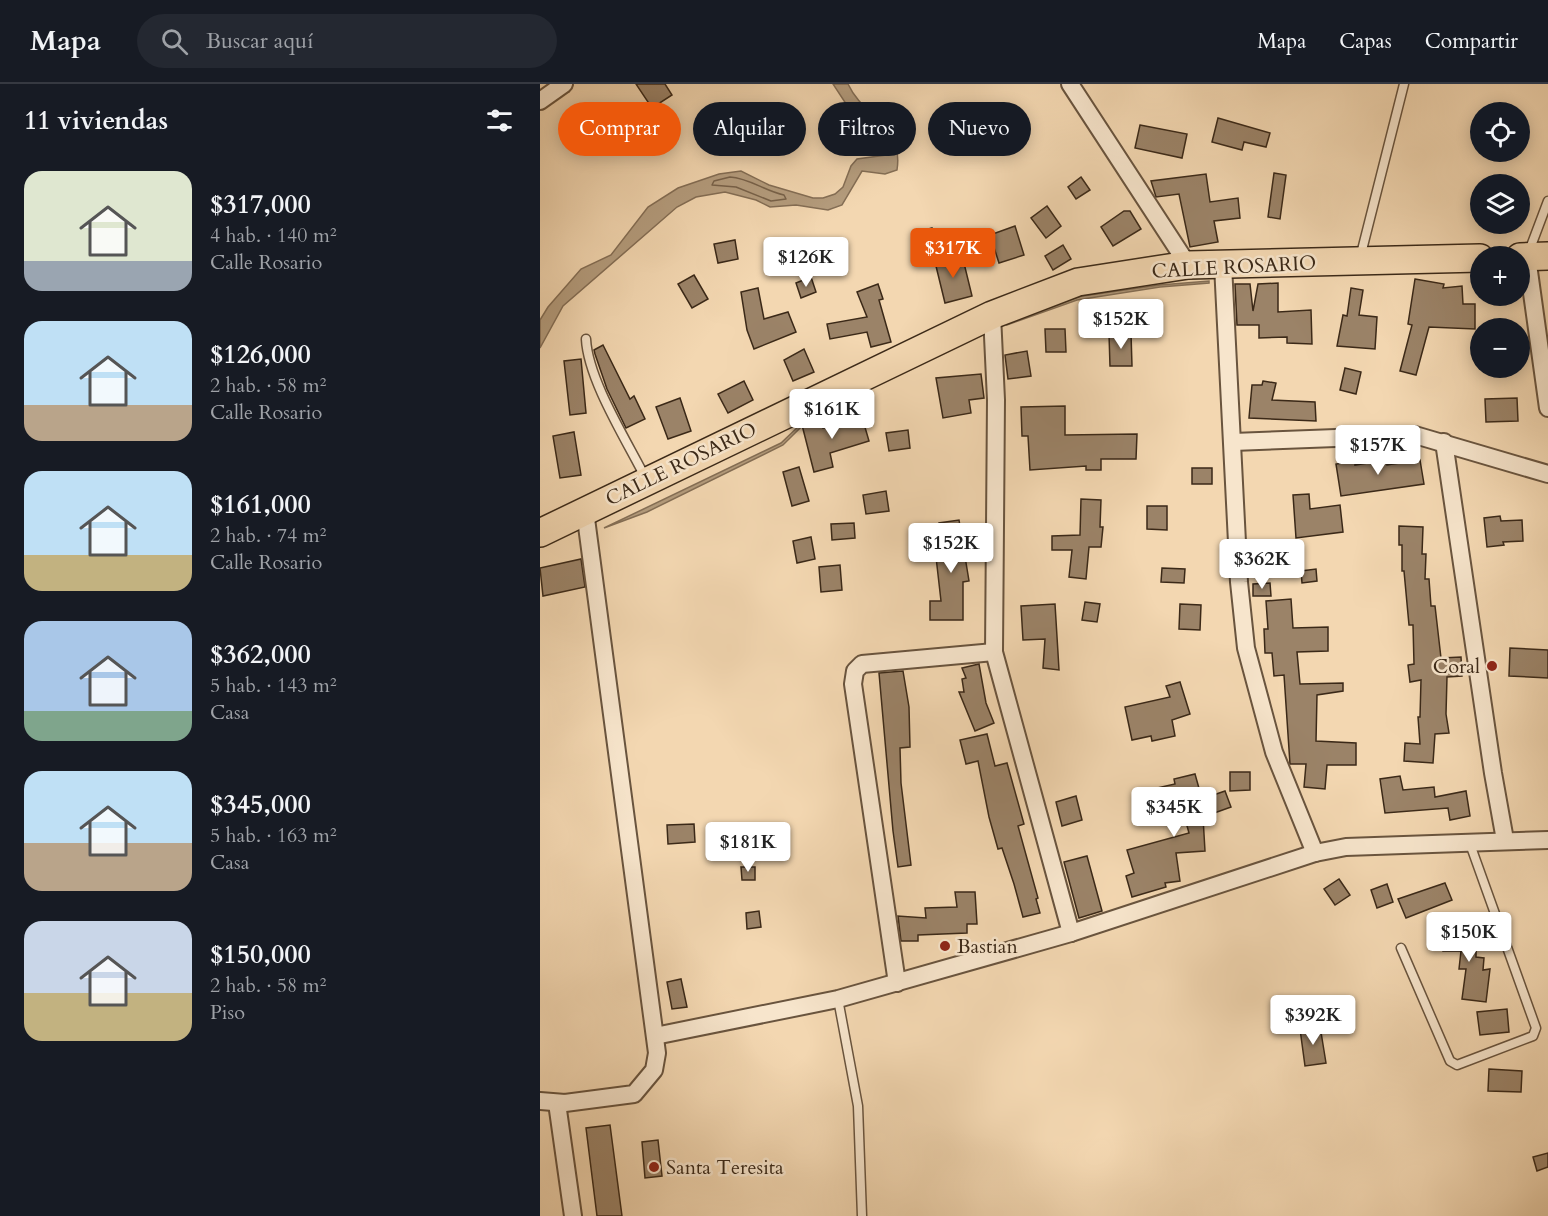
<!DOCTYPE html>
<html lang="es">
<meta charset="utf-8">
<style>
:root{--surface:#171b24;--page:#242831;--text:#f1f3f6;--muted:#9ea1a6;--line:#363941;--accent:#ea580c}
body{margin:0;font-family:Cardo,serif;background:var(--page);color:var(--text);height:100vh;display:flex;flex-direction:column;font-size:22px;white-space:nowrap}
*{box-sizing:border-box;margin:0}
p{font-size:20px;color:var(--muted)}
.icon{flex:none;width:33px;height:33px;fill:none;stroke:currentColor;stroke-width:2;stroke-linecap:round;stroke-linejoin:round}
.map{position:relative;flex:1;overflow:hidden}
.panel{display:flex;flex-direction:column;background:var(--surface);width:540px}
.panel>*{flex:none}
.banner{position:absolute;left:18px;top:18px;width:570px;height:54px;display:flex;gap:12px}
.controls{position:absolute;left:930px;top:18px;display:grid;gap:12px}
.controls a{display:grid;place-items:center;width:60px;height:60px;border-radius:50%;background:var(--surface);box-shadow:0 3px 15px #0003;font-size:30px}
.price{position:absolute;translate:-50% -51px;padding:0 14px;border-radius:6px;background:#fff;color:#222;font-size:20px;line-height:39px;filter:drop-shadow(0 2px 3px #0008)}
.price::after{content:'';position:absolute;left:50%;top:36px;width:18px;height:14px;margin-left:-9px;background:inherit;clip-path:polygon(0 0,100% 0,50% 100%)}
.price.selected{background:var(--accent);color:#fff}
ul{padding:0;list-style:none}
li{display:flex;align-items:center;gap:18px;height:150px;padding:0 24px}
li span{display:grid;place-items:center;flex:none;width:168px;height:120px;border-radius:18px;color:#555}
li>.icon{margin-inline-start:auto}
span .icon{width:72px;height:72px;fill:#fffc;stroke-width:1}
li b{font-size:26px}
h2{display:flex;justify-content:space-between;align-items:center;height:72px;padding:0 24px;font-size:26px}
.pill{padding:0 21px;border-radius:27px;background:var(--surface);box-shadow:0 3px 15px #0003;font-size:21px;line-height:54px}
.pill.selected{background:var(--accent);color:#fff}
header{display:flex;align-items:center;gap:36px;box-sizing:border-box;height:84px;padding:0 30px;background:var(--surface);border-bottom:2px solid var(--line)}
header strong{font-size:28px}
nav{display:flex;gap:33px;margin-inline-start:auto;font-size:21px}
.search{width:420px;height:54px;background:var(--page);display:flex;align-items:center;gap:15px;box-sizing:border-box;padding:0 21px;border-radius:33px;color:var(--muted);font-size:22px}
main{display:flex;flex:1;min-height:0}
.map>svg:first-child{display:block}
</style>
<header>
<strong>Mapa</strong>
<div class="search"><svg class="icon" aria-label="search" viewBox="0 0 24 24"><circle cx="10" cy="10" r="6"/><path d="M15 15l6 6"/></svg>Buscar aquí</div>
<nav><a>Mapa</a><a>Capas</a><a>Compartir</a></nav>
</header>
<main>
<section class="panel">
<h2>11 viviendas<svg class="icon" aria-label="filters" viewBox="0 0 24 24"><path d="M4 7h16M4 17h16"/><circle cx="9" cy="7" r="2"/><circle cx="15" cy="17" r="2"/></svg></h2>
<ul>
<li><span style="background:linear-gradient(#dfe7d0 75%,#9aa5b1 0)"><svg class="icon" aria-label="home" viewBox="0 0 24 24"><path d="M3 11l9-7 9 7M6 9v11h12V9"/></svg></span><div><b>$317,000</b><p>4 hab. · 140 m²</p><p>Calle Rosario</p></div></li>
<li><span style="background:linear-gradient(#bfe0f5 70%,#b9a48a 0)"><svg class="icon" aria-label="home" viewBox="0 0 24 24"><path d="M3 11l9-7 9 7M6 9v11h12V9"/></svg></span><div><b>$126,000</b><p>2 hab. · 58 m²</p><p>Calle Rosario</p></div></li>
<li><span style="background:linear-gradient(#bfe0f5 70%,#c2b280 0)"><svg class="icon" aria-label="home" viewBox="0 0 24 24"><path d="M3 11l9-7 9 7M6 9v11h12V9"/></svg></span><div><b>$161,000</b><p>2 hab. · 74 m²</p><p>Calle Rosario</p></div></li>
<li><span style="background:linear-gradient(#a9c7e8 75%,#7fa58c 0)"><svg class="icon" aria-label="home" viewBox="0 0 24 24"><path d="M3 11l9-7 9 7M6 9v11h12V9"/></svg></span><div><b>$362,000</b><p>5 hab. · 143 m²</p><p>Casa</p></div></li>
<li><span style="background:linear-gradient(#bfe0f5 60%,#b9a48a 0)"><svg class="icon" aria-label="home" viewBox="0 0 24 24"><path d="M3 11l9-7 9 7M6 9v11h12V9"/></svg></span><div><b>$345,000</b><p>5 hab. · 163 m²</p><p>Casa</p></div></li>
<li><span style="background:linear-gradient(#c9d6e8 60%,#c2b280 0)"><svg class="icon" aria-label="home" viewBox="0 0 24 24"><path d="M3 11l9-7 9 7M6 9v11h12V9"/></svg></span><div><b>$150,000</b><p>2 hab. · 58 m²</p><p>Piso</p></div></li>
</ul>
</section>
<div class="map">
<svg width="1008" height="1132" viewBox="0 0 1008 1132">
<rect width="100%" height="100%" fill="#f3d7b1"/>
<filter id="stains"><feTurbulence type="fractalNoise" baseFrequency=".00333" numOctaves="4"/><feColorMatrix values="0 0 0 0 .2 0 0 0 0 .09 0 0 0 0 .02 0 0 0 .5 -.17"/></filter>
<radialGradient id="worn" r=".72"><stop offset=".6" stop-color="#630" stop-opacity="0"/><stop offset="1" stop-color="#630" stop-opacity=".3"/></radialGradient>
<!-- water -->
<g fill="#b49c7d" stroke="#846e55" stroke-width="1.5">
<path d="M293,0H308C323,33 364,42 357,86L345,90L322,87L302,121L288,126L256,121L230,123L216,116L185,108L156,113L137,123L23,222L0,264V236L8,223L41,185L71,171L108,123L138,104L179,90L201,87L229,101L273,114H283L295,110L303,103L311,82L317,75L346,71L347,61L339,50L314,32Z"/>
<path d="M669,197V199L620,203L537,216L467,241V239L536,213L620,201Z"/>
<path d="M260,341L261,343L243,361L107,428L64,444L241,359Z"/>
</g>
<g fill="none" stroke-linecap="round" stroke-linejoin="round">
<!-- shore -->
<path stroke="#78624a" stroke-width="1.5" d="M190,93C209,94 225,107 244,111L246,115L231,117L196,103L172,101L174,97Z"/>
</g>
<!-- building -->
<g fill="#9b8368" stroke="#3b2918" stroke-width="1.5">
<path d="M96,0H125L132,11L112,24Z"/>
<path d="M678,34L730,49L726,63L704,58L702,66L672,58Z"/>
<path d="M600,41L647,50L642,74L595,64Z"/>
<path d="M734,89L746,91L740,135L728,133Z"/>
<path d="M666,90L670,118L698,114L700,134L674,137L678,158L650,163L639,110L616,113L611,97Z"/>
<path d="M541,93L550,106L536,115L528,103Z"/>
<path d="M507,122L521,142L506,154L491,134Z"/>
<path d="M584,127H590L601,145L573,162L561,143Z"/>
<path d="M475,142L484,171L459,179L450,151Z"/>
<path d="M392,144L400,171L386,175L378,148Z"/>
<path d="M195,156L198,175L178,179L174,160Z"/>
<path d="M523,161L531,175L513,186L505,172Z"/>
<path d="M422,171L432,212L405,219L395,178Z"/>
<path d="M154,191L168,215L152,224L138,200Z"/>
<path d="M271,193L276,208L261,214L256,199Z"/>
<path d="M875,195L904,200L903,204L922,202L923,220H935V245L889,243L876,291L860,287L872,241L868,240Z"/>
<path d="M738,199V228L771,226L772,260L747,259V253L719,254V241H697L695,200H710L713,227L718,200Z"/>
<path d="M338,200L343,215L339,216L351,258L331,263L327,248L290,255L287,240L327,233L317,208Z"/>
<path d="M218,204L224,235L248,228L256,248L214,265L207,246L201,208Z"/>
<path d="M811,204L823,206L819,231L837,233L835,265L797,262L803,231L807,232Z"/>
<path d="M505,245H525L526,268H506Z"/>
<path d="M591,249L592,282H570L569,250Z"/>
<path d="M63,261L90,315L94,312L105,335L86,344L67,305L55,270L54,266Z"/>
<path d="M264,265L274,288L253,297L244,276Z"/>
<path d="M487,267L491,292L468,295L465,271Z"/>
<path d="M41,275L46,329L30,331L24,277Z"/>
<path d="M805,284L821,288L816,310L800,306Z"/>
<path d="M441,290L444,314L429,316L431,329L403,334L396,294Z"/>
<path d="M204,297L213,316L188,329L178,310Z"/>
<path d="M723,297L736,299L732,316L775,318L776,337L709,334L712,301H722Z"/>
<path d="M140,314L151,347L128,355L116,323Z"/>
<path d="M977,314L978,337L946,338L945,315Z"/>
<path d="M525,322V351L597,350L596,375H561V386H546V382L490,386L488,352H482L481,323Z"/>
<path d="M322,333L329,357L290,369L293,383L274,388L262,341L281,336L283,344Z"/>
<path d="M368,346L370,364L349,367L346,349Z"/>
<path d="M34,348L41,391L20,394L13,352Z"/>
<path d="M846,376L847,381L880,376L884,400L801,412L796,380L815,377V381Z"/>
<path d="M259,383L269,417L252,422L243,388Z"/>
<rect x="652" y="384" width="20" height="16"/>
<path d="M346,407L349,427L326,430L323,411Z"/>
<path d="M769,410L770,425L800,421L803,448L756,454L753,411Z"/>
<path d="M541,415L561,416L560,443H563L561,463H549L546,495L529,493L532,466H512V452L540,451Z"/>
<path d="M607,422H627V446L607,445Z"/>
<path d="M960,432L961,437L982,436L983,457L963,458L964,461L947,463L944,434Z"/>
<path d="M419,436L429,497L423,498V536H390V517H401L396,473L403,472L399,439Z"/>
<path d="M314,439L315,454L292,456L291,440Z"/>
<path d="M859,442L883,443L882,470H886L885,495H889L891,522H895L901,574L921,573L922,592L907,593L906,630L909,649L895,650L893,679L864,677L865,659L880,660L878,633H880L881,596L870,598L868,581L874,580L873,541H869L864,487H862V461H859Z"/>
<path d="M271,453L275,475L257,479L253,457Z"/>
<path d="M41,475L45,503L3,512L0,484Z"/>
<path d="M300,481L302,506L281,508L279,483Z"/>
<path d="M622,484L645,485L644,499L621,498Z"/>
<path d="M776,485L777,497L762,499L761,487Z"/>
<path d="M730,499L731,512H713V500Z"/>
<path d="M751,515L753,544L788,543V567L757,568L760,600L803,599V607L777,611L776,657L816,659V681H787L785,705L764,703L766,680H750L744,591L734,592L732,569H725L724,545H728L726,517Z"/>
<path d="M545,518L560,520L557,538L542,536Z"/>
<path d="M515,520L518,569L519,586L503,584L505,555L483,556L481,522Z"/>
<path d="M640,520L661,521L660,546L639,545Z"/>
<path d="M970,564L1008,566V594L969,592Z"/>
<path d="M439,580L446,619L454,639L435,647L419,608H424L422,595L426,594L422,584Z"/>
<path d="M363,587L369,623L370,663L360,664L361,699L371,781L358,783L353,747L339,589Z"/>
<path d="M640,598L650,630L632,636L635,652L612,657L611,652L592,656L585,623L630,613L626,602Z"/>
<path d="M447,650L455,682L467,679L484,740L478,742L498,814L496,815L500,829L483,833L474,800L462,764L458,765L449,733L438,677L426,680L420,656Z"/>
<path d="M690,688H710V706L690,707Z"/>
<path d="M655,690L662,715L685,707L691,723L663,733L665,767L636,769L640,797L625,799L626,803L592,813L586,792L594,789L587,766L649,749L639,713L621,718L617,704L635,700L634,695Z"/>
<path d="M860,692L863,706L894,703L895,713L926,707L930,732L910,736L908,724L845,729L840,695Z"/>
<path d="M536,712L542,736L522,742L516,718Z"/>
<path d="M154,740L155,758L128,760L127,741Z"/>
<path d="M547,772L562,827L539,834L524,778Z"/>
<path d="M201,783H215V796H202Z"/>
<path d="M799,795L810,811L795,821L784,805Z"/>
<path d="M905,799L912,816L866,834L858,815Z"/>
<path d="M847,800L853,818L837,824L831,806Z"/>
<path d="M415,808H435L437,840H427V849L378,851V857H361L358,832L386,834L385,824L417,823Z"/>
<path d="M219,827L221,843L207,845L206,829Z"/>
<path d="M936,846V873L944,874L943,886L950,885L946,918L922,915L926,885H919L921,867H903V847Z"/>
<path d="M141,895L147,923L132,925L127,898Z"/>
<path d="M967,925L969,948L940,951L937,928Z"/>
<path d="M780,942L786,979L765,982L760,945Z"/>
<path d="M949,985L982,987L981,1008L948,1007Z"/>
<path d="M70,1041L82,1132H57L46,1044Z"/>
<path d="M118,1056L122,1092L105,1094L102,1058Z"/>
<path d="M1008,1069V1083L997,1087L993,1073Z"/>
</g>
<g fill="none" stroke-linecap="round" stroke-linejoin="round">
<!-- service casing -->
<g stroke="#69543e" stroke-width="11">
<g id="service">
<path d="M988,170L1008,117"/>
<path d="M820,174L864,0"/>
<path d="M46,255C48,296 87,357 106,395"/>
<path d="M861,864L910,977L917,981L993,952L996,944L930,760"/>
<path d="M298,915L318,1022L322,1132"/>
</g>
</g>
<!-- minor casing -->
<g stroke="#69543e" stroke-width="20">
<g id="minor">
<path d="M530,0L648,181"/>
<path d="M0,17L24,0"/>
<path d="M987,173L1008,324"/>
<path d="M683,181L699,498L706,564L734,668L775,769"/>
<path d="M452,231L456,316L454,568L531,849"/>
<path d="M693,358L875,351L1008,390"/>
<path d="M904,358L953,689L965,756"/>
<path d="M357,899L313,600L315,587L322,580L454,568"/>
<path d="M115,952L298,915L531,849L775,769L806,763L1008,756"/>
<path d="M0,1017L25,1019L94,1010L114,986L117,969L45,427"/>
<path d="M17,1019L33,1132"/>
</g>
</g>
<!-- primary casing -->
<g stroke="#3b2918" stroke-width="30">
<g id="primary">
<path d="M980,173L1008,172"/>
<path d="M0,449L452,231L538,198L648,181L940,174"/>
</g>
</g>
<!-- service -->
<use href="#service" stroke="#f7e5cc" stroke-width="8"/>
<!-- minor -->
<use href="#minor" stroke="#f7e5cc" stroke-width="16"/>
<!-- primary -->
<use href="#primary" stroke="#f3d7b1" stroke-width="27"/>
</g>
<!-- markers -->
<g fill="#8f2418" stroke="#f7e5cc" stroke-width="2">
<circle cx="952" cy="582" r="6"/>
<circle cx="405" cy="862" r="6"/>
<circle cx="114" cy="1083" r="6"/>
</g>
<g text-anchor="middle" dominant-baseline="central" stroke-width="5" stroke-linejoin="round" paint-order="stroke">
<!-- street labels -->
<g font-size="20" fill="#3b2918" stroke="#f7e5cc">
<text transform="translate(694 183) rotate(-3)">CALLE ROSARIO</text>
<text transform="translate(141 380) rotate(-26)">CALLE ROSARIO</text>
</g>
<!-- poi labels -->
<g font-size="20" fill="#3b2918" stroke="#f7e5cc" text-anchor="start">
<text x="940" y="582" text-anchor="end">Coral</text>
<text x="417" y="862">Bastian</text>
<text x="126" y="1083">Santa Teresita</text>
</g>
</g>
<rect width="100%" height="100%" filter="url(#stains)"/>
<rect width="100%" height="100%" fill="url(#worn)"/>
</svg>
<div class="controls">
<a><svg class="icon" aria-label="locate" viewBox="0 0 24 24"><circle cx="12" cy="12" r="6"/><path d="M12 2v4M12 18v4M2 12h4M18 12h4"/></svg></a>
<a><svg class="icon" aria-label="layers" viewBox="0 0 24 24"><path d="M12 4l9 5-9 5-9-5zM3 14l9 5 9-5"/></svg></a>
<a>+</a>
<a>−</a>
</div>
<b class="price selected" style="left:413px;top:195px">$317K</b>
<b class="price" style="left:266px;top:204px">$126K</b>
<b class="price" style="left:581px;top:266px">$152K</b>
<b class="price" style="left:292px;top:356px">$161K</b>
<b class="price" style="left:838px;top:392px">$157K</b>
<b class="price" style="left:411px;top:490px">$152K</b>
<b class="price" style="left:722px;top:506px">$362K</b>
<b class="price" style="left:634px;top:754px">$345K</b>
<b class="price" style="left:208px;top:789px">$181K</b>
<b class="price" style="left:929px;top:879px">$150K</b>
<b class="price" style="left:773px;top:962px">$392K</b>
<div class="banner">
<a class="pill selected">Comprar</a>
<a class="pill">Alquilar</a>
<a class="pill">Filtros</a>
<a class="pill">Nuevo</a>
</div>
</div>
</main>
